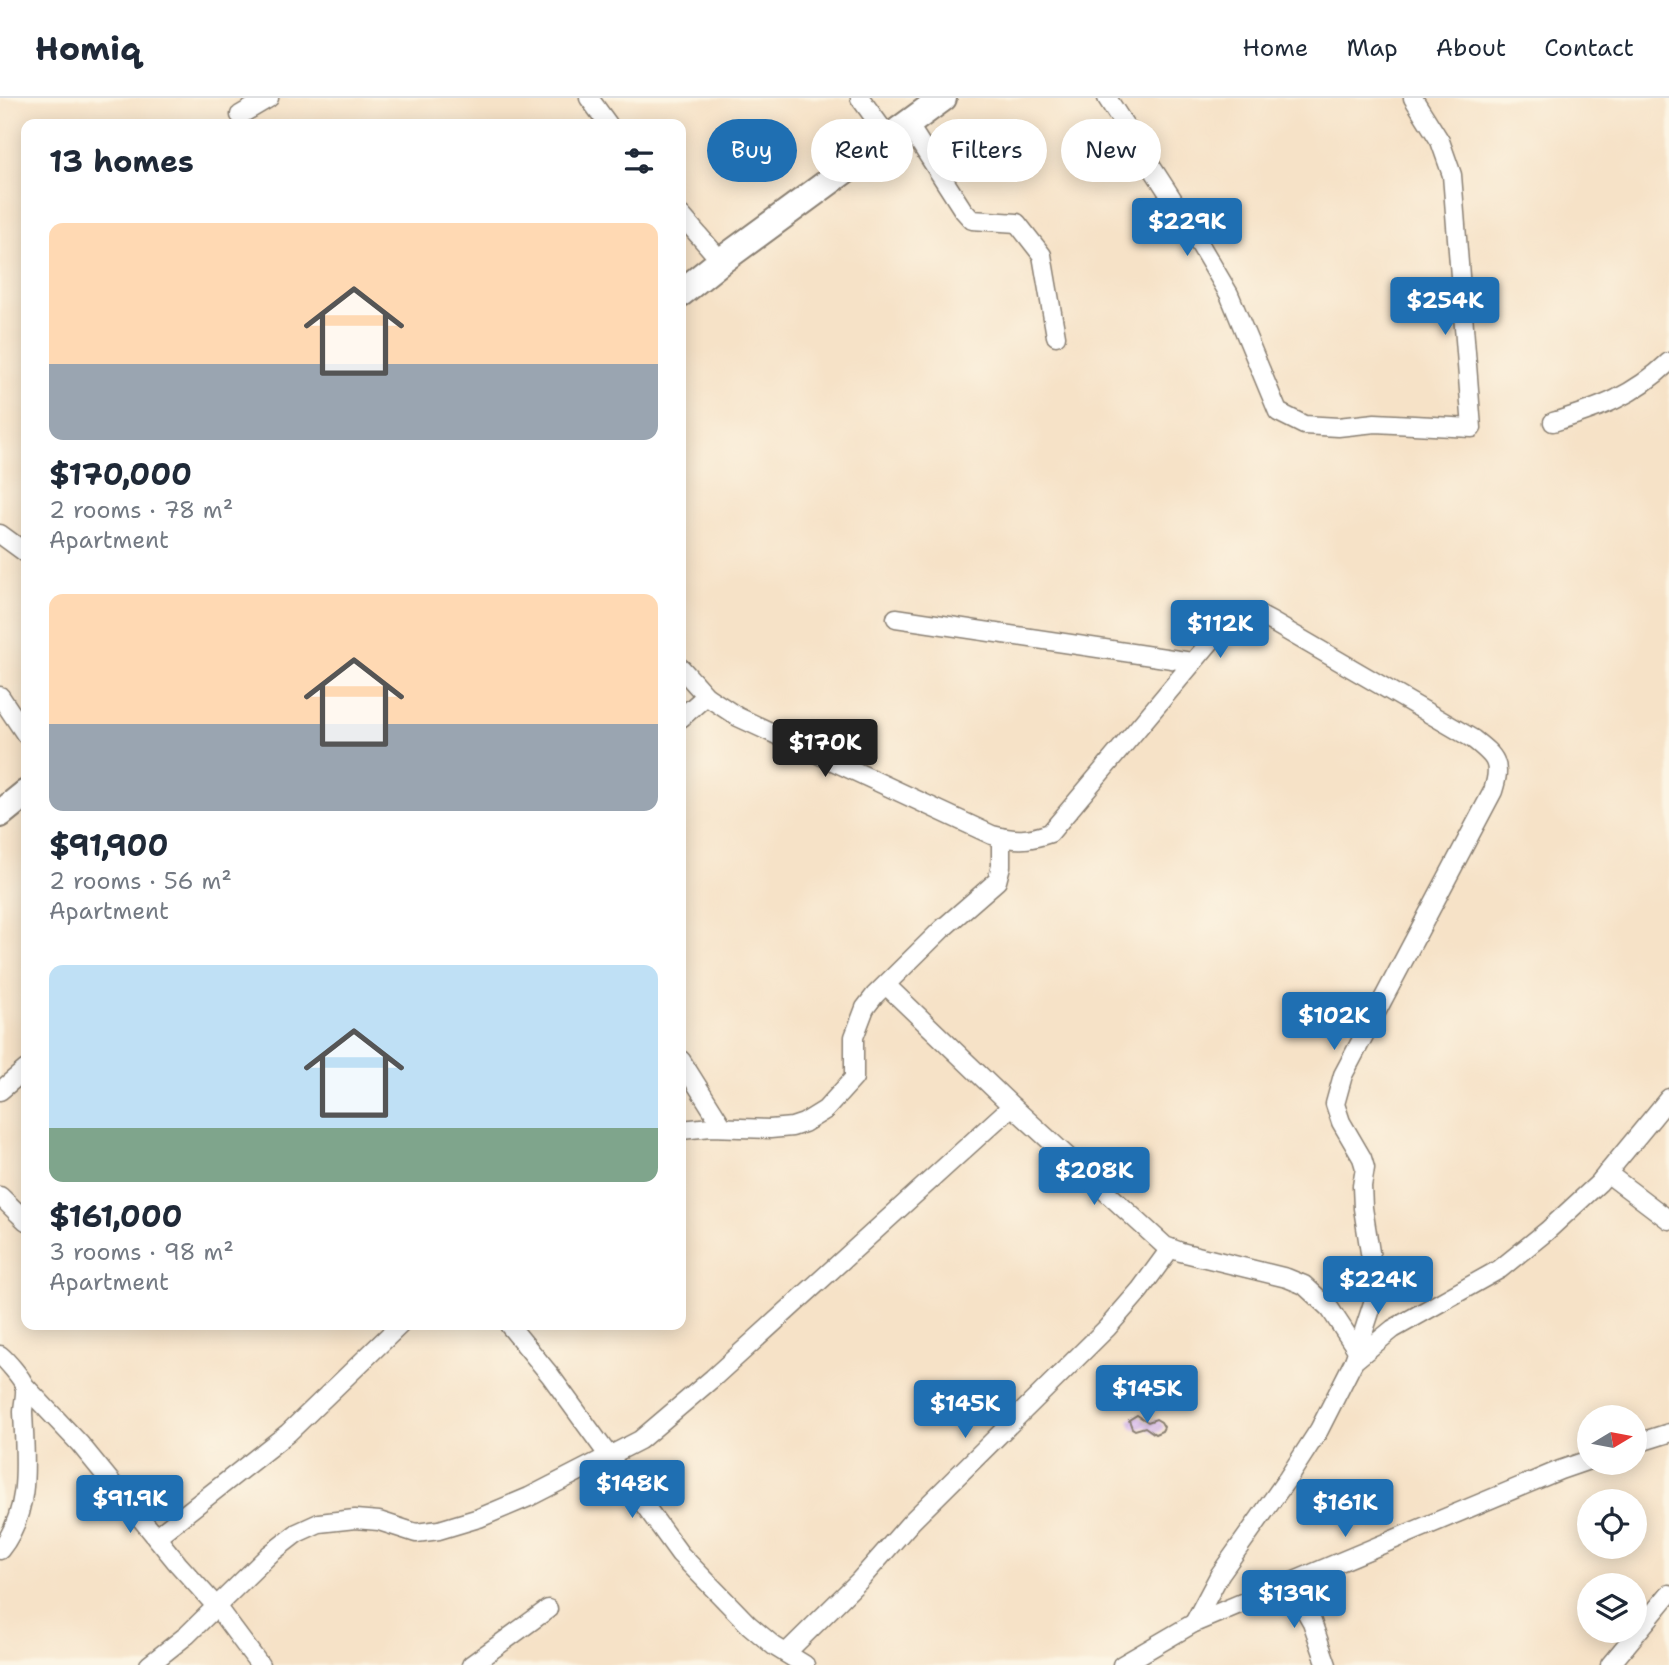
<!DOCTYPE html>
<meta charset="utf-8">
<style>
:root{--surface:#fff;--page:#f2f2f3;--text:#1f2937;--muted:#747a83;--line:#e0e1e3;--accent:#1f6fb2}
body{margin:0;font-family:"Shantell Sans",sans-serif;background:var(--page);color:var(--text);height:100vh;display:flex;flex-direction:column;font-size:26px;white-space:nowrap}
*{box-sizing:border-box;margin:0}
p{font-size:23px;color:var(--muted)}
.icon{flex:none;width:38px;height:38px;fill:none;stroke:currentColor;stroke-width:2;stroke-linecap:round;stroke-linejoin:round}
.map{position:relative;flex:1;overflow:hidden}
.details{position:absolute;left:21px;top:21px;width:665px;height:1211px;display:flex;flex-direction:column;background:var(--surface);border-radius:14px;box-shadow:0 4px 18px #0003}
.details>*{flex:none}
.hud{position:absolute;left:707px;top:21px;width:665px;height:63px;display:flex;gap:14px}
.needle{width:46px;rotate:80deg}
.fabs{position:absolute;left:1577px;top:1307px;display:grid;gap:14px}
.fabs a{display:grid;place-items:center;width:70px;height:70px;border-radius:50%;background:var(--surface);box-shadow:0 4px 18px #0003;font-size:35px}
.price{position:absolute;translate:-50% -60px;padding:0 16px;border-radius:7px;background:var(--accent);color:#fff;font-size:23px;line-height:46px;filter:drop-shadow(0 2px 4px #0008)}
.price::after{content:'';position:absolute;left:50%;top:42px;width:21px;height:16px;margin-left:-10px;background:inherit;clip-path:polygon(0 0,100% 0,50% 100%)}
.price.on{background:#222;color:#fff}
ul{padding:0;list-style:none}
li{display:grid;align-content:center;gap:14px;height:371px;padding:0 28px}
li span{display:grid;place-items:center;height:217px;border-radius:14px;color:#555}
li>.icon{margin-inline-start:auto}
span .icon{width:126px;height:126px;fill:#fffc;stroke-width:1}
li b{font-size:30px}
h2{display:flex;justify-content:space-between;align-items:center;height:84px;padding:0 28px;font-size:30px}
.tag{padding:0 24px;border-radius:32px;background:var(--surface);box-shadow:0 4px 18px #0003;font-size:24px;line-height:63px}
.tag.on{background:var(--accent);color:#fff}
header{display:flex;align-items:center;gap:42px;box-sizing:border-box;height:98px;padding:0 35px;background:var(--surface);border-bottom:2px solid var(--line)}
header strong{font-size:33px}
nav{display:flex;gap:38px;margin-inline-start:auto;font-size:24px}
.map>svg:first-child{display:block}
</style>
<header>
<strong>Homiq</strong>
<nav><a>Home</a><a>Map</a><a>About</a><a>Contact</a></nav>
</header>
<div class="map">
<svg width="1669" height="1567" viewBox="0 0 1669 1567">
<defs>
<pattern id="building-hatch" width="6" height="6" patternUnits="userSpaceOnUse" patternTransform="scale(1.75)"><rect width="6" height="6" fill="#cfaaf3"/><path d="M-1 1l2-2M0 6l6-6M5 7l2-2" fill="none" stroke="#b192d0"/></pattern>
</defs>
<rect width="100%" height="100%" fill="#fcf5e5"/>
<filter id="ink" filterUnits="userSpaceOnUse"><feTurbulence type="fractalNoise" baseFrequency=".0143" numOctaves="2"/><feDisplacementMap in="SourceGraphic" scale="14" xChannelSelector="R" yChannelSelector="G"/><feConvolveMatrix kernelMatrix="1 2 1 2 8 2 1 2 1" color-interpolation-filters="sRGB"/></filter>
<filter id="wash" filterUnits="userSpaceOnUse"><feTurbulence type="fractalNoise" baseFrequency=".00686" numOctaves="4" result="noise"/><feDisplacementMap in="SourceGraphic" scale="28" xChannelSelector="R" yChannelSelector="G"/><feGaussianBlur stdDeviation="1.57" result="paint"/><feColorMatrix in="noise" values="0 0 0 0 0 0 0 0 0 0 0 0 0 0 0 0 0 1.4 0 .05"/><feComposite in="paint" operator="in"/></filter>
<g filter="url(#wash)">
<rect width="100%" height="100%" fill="#f6e2c7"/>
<g id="blocks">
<!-- building -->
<path fill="url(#building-hatch)" d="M1137,1317L1148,1324L1156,1321L1161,1324L1164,1329L1162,1333L1155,1336L1145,1329L1135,1332L1132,1330L1129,1322Z"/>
</g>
</g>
<g filter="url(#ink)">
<use href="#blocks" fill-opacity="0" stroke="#897f72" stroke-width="2"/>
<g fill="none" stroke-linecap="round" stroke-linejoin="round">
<!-- street casing -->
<g stroke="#897f72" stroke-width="21">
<g id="street">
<path d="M589,0L608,26"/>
<path d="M860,0L889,40"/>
<path d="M1107,0L1182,116L1229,196L1278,314L1304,327L1338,329L1375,325L1472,330L1452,77L1440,43L1413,0"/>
<path d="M240,17L269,0"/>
<path d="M908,26L963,112L972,122L1017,125L1042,157L1056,238"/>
<path d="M681,117L721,163"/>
<path d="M1553,324C1600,310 1633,298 1669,264"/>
<path d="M0,436L26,455"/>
<path d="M896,520L1192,564"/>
<path d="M681,570L706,598L738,619L992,737C1016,743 1027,743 1050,735L1216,537L1236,519L1247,515L1257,516L1272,524L1473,641C1496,659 1502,665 1493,693L1343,977L1335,1006L1341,1024L1362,1060L1365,1070L1362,1088L1363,1110L1375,1186L1373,1205L1354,1263"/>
<path d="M0,598L26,637"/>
<path d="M681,620L706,598"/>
<path d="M886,887L1012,1008L1165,1148L1181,1154L1287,1180L1304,1187L1330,1211L1357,1252"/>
<path d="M681,962L723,1029"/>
<path d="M0,993L26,971"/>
<path d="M681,1032L711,1029L770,1031L792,1029L804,1025L825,1012L854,980V939L865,910L875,897L942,831L997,783L1001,768V739"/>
<path d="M1607,1075L1669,1122"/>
<path d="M0,1098L26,1123"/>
<path d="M509,1227L550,1277L680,1456L749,1527L774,1548L805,1567"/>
<path d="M0,1257C6,1262 22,1280 24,1287C27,1294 23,1306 23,1314C25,1362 32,1412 0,1452"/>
<path d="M24,1287L80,1346L178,1466L216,1508L260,1567"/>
<path d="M1634,1346L1669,1335"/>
<path d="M156,1439L288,1335L400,1227"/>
<path d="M1290,1485L1312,1524L1327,1567"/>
<path d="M1194,1525L1220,1476L1288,1380L1319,1332L1354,1263L1393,1231L1500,1171L1547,1133L1599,1085L1669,1000"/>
<path d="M786,1555L859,1483L912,1423L1107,1230L1140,1192L1170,1151"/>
<path d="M149,1567L187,1537L270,1456L297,1435L319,1425L355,1421L379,1423L416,1435L439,1432L479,1420L529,1399L640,1342L713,1280L1012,1008"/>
<path d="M471,1567L548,1511"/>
<path d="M1122,1567L1194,1525L1560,1372L1589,1362"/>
<path d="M1610,1567L1669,1496"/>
</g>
</g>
<!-- secondary casing -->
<g stroke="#897f72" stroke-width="30">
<g id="secondary">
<path d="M681,195L721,163L943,0"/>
<path d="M0,716L26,695"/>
</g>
</g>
<!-- street -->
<use href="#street" stroke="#fff" stroke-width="18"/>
<!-- secondary -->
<use href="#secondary" stroke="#fff" stroke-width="26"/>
</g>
</g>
</svg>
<div class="fabs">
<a><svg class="needle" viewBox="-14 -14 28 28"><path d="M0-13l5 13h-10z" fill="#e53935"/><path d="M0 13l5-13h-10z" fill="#747a83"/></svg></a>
<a><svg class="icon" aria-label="locate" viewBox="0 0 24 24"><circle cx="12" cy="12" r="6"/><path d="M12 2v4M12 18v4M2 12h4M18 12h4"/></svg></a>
<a><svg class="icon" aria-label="layers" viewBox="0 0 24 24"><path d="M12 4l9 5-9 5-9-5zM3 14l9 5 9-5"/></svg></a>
</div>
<b class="price" style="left:1187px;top:160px">$229K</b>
<b class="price" style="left:1445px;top:239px">$254K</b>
<b class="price" style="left:1220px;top:562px">$112K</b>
<b class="price on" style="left:825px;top:681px">$170K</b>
<b class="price" style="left:1334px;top:954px">$102K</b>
<b class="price" style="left:1094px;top:1109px">$208K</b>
<b class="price" style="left:1378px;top:1218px">$224K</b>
<b class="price" style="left:1147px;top:1327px">$145K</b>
<b class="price" style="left:965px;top:1342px">$145K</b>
<b class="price" style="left:632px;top:1422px">$148K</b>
<b class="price" style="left:130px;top:1437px">$91.9K</b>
<b class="price" style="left:1345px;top:1441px">$161K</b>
<b class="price" style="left:1294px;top:1532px">$139K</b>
<div class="hud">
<a class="tag on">Buy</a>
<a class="tag">Rent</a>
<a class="tag">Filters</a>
<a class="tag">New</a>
</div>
<section class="details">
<h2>13 homes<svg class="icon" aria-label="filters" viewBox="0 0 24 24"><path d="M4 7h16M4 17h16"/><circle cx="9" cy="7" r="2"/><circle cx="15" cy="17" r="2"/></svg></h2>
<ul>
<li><span style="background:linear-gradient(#ffd9b3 65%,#9aa5b1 0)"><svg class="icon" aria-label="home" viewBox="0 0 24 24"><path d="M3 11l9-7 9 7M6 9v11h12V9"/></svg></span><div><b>$170,000</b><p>2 rooms · 78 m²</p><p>Apartment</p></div></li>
<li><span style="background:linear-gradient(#ffd9b3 60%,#9aa5b1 0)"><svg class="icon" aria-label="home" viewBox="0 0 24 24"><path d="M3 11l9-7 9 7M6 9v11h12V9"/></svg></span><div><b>$91,900</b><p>2 rooms · 56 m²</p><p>Apartment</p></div></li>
<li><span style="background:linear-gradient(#bfe0f5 75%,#7fa58c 0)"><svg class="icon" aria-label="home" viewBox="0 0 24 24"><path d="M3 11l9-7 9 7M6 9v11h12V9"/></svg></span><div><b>$161,000</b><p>3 rooms · 98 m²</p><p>Apartment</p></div></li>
</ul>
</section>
</div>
